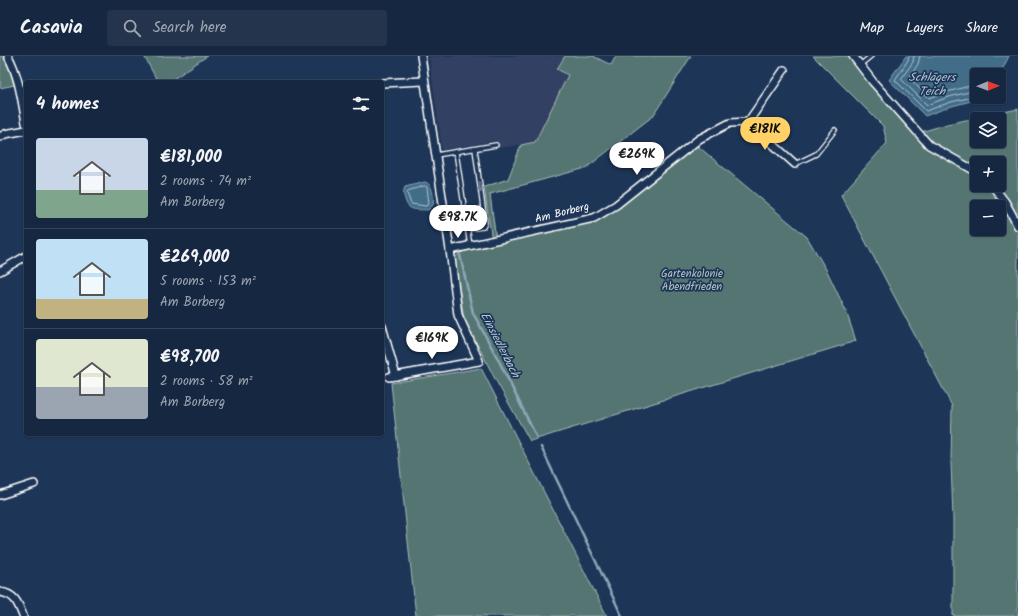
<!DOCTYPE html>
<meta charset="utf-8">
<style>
:root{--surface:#162841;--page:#23344c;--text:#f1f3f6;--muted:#9ea6b1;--line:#35445a;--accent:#ffd166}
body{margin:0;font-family:Kalam,sans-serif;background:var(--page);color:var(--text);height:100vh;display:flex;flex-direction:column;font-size:15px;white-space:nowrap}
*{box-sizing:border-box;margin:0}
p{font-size:13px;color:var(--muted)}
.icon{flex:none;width:22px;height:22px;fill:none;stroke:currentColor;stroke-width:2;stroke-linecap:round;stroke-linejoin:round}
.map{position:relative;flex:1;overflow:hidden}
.drawer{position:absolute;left:24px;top:24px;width:360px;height:356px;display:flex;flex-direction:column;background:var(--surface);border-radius:4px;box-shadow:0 1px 3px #0004,0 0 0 1px var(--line)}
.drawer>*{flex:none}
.needle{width:26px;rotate:89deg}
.tools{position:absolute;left:970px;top:12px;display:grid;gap:8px}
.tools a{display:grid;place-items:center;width:36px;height:36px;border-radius:4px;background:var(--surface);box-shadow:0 1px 3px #0004,0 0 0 1px var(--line);font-size:20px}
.price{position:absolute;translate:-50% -34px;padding:0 9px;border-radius:14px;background:#fff;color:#222;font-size:13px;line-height:26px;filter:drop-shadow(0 1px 2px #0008)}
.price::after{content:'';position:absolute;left:50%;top:24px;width:12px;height:9px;margin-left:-6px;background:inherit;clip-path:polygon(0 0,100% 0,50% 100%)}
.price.selected{background:var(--accent);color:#111}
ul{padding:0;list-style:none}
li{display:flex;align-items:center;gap:12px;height:100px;padding:0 12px}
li+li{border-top:1px solid var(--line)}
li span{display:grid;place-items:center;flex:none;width:112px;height:80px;border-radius:4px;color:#555}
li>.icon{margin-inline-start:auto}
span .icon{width:48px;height:48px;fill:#fffc;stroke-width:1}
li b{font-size:17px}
h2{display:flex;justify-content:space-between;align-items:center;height:48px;padding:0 12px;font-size:17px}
header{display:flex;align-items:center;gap:24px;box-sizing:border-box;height:56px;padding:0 20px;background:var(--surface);border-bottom:1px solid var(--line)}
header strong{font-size:19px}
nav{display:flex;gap:22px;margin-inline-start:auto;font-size:14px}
.search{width:280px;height:36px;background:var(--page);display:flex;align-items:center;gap:10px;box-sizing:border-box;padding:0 14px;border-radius:4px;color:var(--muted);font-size:15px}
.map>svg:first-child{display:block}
</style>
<header>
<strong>Casavia</strong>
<div class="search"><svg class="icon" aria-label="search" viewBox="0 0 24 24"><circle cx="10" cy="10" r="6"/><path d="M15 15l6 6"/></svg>Search here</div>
<nav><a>Map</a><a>Layers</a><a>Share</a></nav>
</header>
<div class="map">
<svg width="1018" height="560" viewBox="0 0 1018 560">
<rect width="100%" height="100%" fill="#1d3557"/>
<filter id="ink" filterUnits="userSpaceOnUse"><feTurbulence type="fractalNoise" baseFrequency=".025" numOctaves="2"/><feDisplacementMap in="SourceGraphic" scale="8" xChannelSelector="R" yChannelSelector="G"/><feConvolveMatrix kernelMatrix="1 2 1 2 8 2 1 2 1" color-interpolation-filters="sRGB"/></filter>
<g filter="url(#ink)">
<!-- built -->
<path fill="#304164" d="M429,0H565L557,13L568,19L535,87L497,92L495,85L442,94Z"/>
<!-- green -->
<g fill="#557573" stroke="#aabab9" fill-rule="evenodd">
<path d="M0,0H3L9,10L15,29L0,32Z"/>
<path d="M144,0H207L169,26H158Z"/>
<path d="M565,0H593L611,9L616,0H691L653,60L586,112L490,138L496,184L594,162L694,87L807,181L827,215L846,255L856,285L530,385L495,323L464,262L454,202L470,190L492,185L484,131L508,123L521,89L535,86L568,19L557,13Z"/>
<path d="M813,0H853L918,77L947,68L1018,53V560H953V463L951,406L952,350L841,139L887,87L883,70ZM977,63H999V85H977ZM977,107H999V129H977ZM977,151H999V173H977Z"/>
<path d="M481,312L607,560H416L391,327Z"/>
</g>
<!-- water -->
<g fill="#426d89" stroke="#8ea7b8">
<path d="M906,0H1009L999,20L977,19V41H986L952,50L925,60L889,24Z"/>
<path d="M425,126C433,128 434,142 433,149L428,154C416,153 408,156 405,143C403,138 403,136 405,131Z"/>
</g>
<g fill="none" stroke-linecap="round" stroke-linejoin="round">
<!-- shore -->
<g stroke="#b3c5d0" stroke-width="1">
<path d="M909,0L908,4L895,24L926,55L951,46L977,40"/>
<path d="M914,0L913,6L901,23L927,49L949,41L977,34"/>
<path d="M920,0L918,8L909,22L929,42L947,36L977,28"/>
<path d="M425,130L427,131L429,148L426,150L411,148L407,137L408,135Z"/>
</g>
<!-- stream -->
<g stroke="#8ea7b8" stroke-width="2.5">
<path d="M460,199L473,257L498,303L537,382"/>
<path d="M541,391L622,560"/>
</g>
<!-- lane casing -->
<g stroke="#fff" stroke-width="6">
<g id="lane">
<path d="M860,9L871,0"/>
<path d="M456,96L470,190"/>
<path d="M436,99L496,89"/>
<path d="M795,108L816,98L835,74"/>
<path d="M467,173L483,171L485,167L475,93"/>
</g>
</g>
<!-- street casing -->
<g stroke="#fff" stroke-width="10">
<g id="street">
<path d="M8,0C19,20 22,45 26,67"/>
<path d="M853,0L873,26L929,89L977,116"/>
<path d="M382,27L424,25"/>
<path d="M748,66L795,108"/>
<path d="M0,81L5,78L26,74"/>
<path d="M992,129L1005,146L1018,170"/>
<path d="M450,194L594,162L616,149L699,83L730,67L748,66L784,14"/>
<path d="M0,215L26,200"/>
<path d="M382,270L396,320"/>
<path d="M389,321L479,305L458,259L450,194L421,0"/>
<path d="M0,439L34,428"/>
<path d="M0,536C15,538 18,547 23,560"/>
</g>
</g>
<!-- lane -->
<use href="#lane" stroke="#1d3557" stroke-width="3.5"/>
<!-- street -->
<use href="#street" stroke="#1d3557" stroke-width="7"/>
</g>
<!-- one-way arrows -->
<defs><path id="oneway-solid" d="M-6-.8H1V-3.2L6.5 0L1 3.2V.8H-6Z"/></defs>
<use fill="#6c7c92" href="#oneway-solid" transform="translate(480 131) rotate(82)"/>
</g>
<g text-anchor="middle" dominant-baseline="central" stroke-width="3.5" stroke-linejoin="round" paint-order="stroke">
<!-- street labels -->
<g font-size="11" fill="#fff" stroke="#1d3557">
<text transform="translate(562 157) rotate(-14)">Am Borberg</text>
</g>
<!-- park labels -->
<g font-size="11" fill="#b2c1c0" stroke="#1d3557">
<text x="692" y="218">Gartenkolonie<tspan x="692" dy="13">Abendfrieden</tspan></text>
</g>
<!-- water labels -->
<g font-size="12" font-style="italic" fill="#b3c5d0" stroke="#1d3557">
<text x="932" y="21">Schlägers<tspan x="932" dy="14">Teich</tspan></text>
<text transform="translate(500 289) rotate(63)">Einsiedlerbach</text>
</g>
</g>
</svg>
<div class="tools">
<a><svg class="needle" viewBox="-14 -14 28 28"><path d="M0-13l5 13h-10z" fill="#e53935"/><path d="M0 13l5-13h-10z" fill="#9ea6b1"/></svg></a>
<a><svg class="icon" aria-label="layers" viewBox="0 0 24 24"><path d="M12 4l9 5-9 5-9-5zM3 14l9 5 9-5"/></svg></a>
<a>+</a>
<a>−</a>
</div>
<b class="price selected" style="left:765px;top:95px">€181K</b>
<b class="price" style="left:637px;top:120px">€269K</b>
<b class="price" style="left:458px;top:183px">€98.7K</b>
<b class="price" style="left:432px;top:304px">€169K</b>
<section class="drawer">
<h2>4 homes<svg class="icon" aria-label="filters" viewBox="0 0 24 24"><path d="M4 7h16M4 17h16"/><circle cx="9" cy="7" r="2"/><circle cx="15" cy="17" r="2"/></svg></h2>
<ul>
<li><span style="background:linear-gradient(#c9d6e8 65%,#7fa58c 0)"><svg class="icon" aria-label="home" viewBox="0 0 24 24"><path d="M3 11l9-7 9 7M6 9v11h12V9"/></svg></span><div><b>€181,000</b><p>2 rooms · 74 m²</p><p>Am Borberg</p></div></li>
<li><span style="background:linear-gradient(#bfe0f5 75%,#c2b280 0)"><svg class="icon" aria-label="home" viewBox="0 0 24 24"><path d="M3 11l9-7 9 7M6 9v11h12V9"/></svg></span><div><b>€269,000</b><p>5 rooms · 153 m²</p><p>Am Borberg</p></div></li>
<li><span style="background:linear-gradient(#dfe7d0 60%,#9aa5b1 0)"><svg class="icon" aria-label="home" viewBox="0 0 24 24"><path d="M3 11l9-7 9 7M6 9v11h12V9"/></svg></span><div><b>€98,700</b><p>2 rooms · 58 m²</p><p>Am Borberg</p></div></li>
</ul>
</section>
</div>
